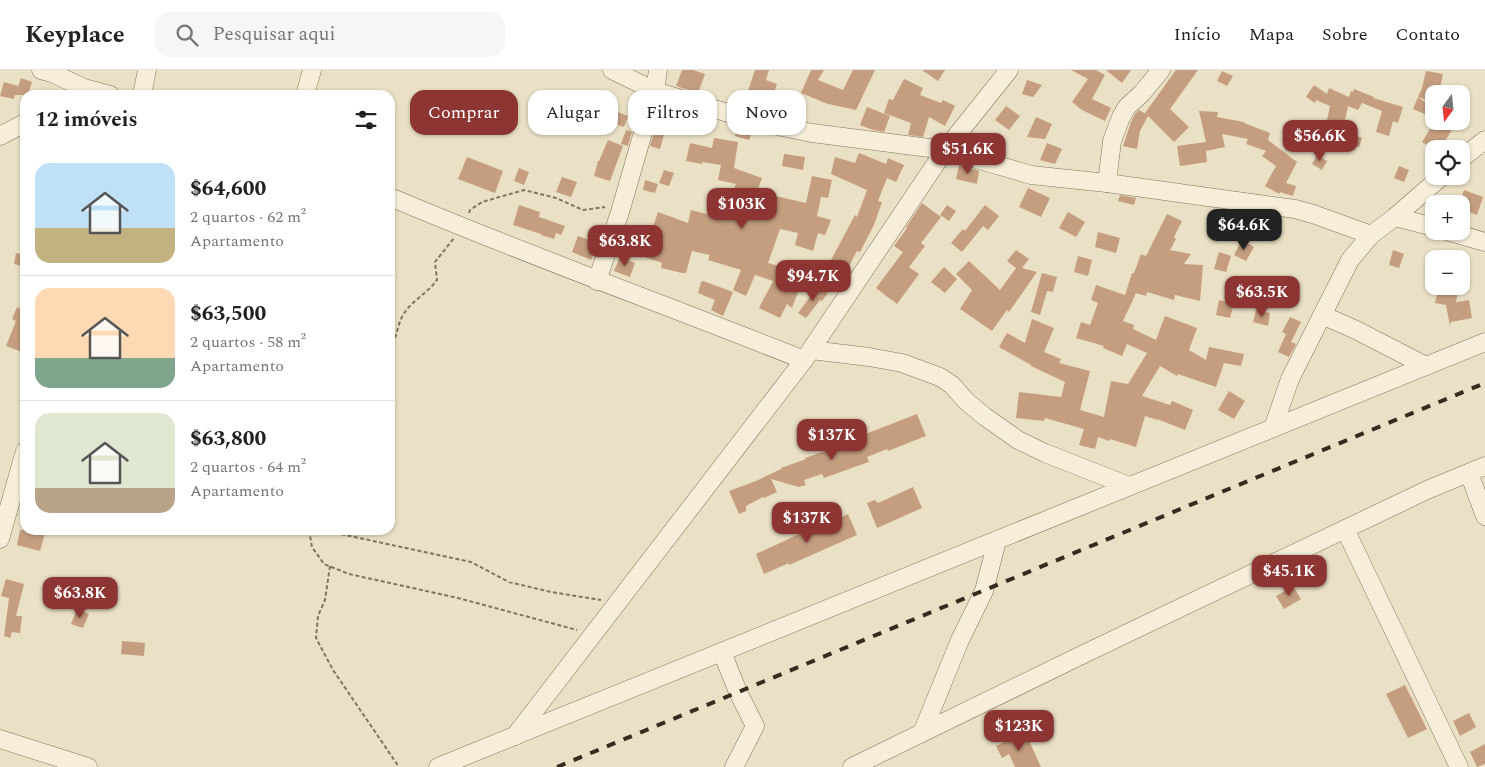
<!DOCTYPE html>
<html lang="pt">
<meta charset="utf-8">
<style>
:root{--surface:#fff;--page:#f6f6f6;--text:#202124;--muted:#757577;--line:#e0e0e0;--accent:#8d3532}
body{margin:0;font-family:Spectral,serif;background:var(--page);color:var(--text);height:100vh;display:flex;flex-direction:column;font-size:19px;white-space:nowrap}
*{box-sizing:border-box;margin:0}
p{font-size:16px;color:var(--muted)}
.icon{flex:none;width:28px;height:28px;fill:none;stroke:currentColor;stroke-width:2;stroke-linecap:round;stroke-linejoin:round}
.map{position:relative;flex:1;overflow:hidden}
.sheet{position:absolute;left:20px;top:20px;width:375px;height:445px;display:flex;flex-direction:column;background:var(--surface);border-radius:15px;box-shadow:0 1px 4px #0004}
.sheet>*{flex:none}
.banner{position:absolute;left:410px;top:20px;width:475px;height:45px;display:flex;gap:10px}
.needle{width:32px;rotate:195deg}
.buttons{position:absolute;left:1425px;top:15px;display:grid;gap:10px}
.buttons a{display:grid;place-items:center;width:45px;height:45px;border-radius:10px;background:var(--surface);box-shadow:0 1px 4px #0004;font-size:25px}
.price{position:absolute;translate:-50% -42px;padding:0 11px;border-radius:10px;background:var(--accent);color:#fff;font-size:16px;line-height:32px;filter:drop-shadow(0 1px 2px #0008)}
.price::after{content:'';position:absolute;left:50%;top:30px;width:15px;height:11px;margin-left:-8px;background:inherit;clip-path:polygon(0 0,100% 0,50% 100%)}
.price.on{background:#222;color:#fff}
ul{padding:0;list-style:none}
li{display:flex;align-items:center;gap:15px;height:125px;padding:0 15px}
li+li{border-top:1px solid var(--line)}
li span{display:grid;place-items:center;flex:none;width:140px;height:100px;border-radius:15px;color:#555}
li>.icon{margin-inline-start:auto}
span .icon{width:60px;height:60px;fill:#fffc;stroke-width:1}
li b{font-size:21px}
h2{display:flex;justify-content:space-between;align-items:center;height:60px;padding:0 15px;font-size:21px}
.pill{padding:0 18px;border-radius:15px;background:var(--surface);box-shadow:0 1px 4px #0004;font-size:18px;line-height:45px}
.pill.on{background:var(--accent);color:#fff}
header{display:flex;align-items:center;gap:30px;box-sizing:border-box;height:70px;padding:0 25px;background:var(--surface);border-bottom:1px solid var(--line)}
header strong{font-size:24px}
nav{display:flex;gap:28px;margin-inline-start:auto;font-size:18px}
.search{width:350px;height:45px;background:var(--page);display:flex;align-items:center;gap:12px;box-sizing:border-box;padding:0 18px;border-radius:15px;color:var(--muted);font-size:19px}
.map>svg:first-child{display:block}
</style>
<header>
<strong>Keyplace</strong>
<div class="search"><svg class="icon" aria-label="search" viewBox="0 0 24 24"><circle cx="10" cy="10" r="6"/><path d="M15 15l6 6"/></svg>Pesquisar aqui</div>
<nav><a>Início</a><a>Mapa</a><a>Sobre</a><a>Contato</a></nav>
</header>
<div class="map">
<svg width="1485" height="697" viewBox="0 0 1485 697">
<rect width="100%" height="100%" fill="#eae0c5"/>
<!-- building -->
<g fill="#c59e7f">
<path d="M682,0H693L705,4L698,23L676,16Z"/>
<path d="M755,0H769L766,10L777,14L767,43L743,36Z"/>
<path d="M811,0H824L818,10L843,20L853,0H875L856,40L828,34L801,23Z"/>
<path d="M922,0H945L938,11Z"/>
<path d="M1071,0H1096L1105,5L1092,29L1111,38L1105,51L1082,40L1072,32L1088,9Z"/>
<path d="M1106,0H1131L1122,13Z"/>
<path d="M1176,0H1198L1170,39L1189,57L1174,72L1148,46L1140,61L1137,79L1123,76L1131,52L1135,44L1139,40L1146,44L1145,43Z"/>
<path d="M1222,1L1233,6L1227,16L1217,11Z"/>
<path d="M1426,1L1443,4L1440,19L1435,18L1429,31L1418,27L1422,18Z"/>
<path d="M21,8L32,12L28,25H15L14,29L0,26L4,12L18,16L16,23Z"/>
<path d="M904,9L923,18L920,25L941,33L943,30L955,36L945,56L929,47L923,67L908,65L911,53L884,43L889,29L893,30Z"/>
<path d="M1027,10L1042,15L1033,27L1022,24Z"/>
<path d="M1314,15L1327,24L1329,18L1349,27L1351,21L1353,22L1354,19L1374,27L1373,28L1403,37L1398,53L1393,51L1389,66L1376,62L1382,41L1362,33L1358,40L1348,36L1343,59L1326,55L1330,36L1316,30L1315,33L1306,27Z"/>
<path d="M1418,27L1431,37L1427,45L1413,39Z"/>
<path d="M1006,36L1020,46L1009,60L995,50Z"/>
<path d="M867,37L890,46L884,62L873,60L860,55Z"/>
<path d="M610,39L628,46L624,57L606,51Z"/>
<path d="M1199,41L1218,42L1217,47L1244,52V53L1270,63L1268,70L1297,92L1286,113L1296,116L1293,126L1280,122L1279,124L1265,116L1276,96L1262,86L1266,81L1246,74L1248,69L1222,64L1225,77L1206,81L1207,92L1180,96L1177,76L1206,72Z"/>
<path d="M1036,47L1052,54L1045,69L1027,67Z"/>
<path d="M1435,51H1450L1455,55L1440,79H1433L1422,72Z"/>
<path d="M738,57L752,61L749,70L735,66Z"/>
<path d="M655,59L665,61L660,79L650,76Z"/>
<path d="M626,60L632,62L628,76L621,74Z"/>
<path d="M1349,63L1362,68L1359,77L1346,73Z"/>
<path d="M714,68L738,72L734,98L762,108L757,122L806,133L812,106L832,110L828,128L821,127L817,146L831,150L825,165L818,163L813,181L795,175L798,163L780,159L768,193L792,200L793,199L805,204L792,238L787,234L780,248L759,238L773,211L755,205L746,226L733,220L741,200L708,190L710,185L692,181L686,203H682L661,198L662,193L639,185L644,171L648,172L658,142L688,153L691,140L722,148L736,114L718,110L721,95L702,92V94L686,91L690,73L712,78Z"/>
<path d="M608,70L623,76L610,111L594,106L598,91H599Z"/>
<path d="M1047,73L1062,79L1055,94L1040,90Z"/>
<path d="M859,83L886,94L888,88L904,95L896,112L887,108L878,131L882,132L874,155L860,182L857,181L848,198L831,190L855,145L857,147L867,120L831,104L835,87L855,93Z"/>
<path d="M784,84L805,87L803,100L782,96Z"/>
<path d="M1317,85L1327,91L1322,100L1312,94Z"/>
<path d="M467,87L503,101L495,123L458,109Z"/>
<path d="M959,95L979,101L977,114L956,109Z"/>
<path d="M1399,96L1409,100L1404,112L1394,108Z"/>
<path d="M519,98L529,102L524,115L514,111Z"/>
<path d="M664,100L674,103L669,116L659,113Z"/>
<path d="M562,107L577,112L571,127L556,122Z"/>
<path d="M645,110L658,114L655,123L643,120Z"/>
<path d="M1028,118L1050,128L1041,147L1019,137Z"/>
<path d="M1464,120L1483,127L1477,145L1461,139V134H1459Z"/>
<path d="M1120,125L1136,128L1134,135L1118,131Z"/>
<path d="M922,133L941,147L921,173L925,176L909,197L919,204L897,234L876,218L903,182L894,176L907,158L906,157Z"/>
<path d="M519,135L540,142L539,147L565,156L561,165L556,163L554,169L541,165V164L513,155Z"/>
<path d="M947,135L956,141L949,151L940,145Z"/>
<path d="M985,135L999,146L988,160L983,156L962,182L951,173L963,159L965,161Z"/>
<path d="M1068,142L1085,152L1076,167L1059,158Z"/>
<path d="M1167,144L1182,151L1174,167L1176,169L1170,180L1191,184L1184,194L1203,195L1200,231L1175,225L1174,230L1147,222L1146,226L1136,223L1123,251L1134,255L1133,259L1156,270L1165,246L1197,258L1189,280L1206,290L1209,277L1244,284L1241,296L1224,293L1216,317L1178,304L1177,306L1160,296L1142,326L1170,335L1172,331L1193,340L1185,360L1157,349V350L1145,346L1136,377L1110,369L1109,371L1098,367L1095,379L1079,375L1084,359L1045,348L1044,351L1016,348L1019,322L1061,327L1065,312L1031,296V295L999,277L1007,263L1025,273L1032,249L1054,258L1044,282L1061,289L1059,293L1090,301L1080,340L1104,347L1111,311L1128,314L1147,283L1127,274L1122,286L1103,278L1104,276L1076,268L1081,252L1090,255L1098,233L1091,230L1096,215L1125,225L1132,203H1134L1141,184L1146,186Z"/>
<path d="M1098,162L1120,168L1116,183L1095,177Z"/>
<path d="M578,166L597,173L591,190L572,182Z"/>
<path d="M1242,170L1254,177L1246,191L1234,185Z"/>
<path d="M1016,180L1029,189L1022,198L1037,202L1009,242L1007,240L992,261L960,239L972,220L956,204L969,191L1000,220L1016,198L1007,191Z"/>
<path d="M1393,180L1404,184L1399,198L1389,195Z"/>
<path d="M1219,182L1231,186L1226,202L1214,199Z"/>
<path d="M16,183L25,185V197L14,194Z"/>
<path d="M1078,186L1092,190L1088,206L1074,202Z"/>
<path d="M620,187L635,193L630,207L614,201Z"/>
<path d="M944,197L957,209L945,223L931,212Z"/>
<path d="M1042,203L1057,207L1053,222L1047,221L1040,245L1031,242Z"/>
<path d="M703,211L733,222L723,246L711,240L715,230L698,223L701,212Z"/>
<path d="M818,216L828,223L822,231L820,230L806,248L798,243Z"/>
<path d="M1439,216H1459L1456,232L1469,230L1472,248L1451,252L1450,256L1446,235L1435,233Z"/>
<path d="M24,230H25V283L6,276L16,251L12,249L17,237L21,239Z"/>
<path d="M1219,230L1234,234L1230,248L1216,245Z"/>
<path d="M1256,240L1270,243L1268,256L1253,252Z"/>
<path d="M1290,247L1301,252L1291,272L1296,274L1289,287L1278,282L1286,264L1282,262Z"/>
<path d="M1229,321L1245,331L1234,349L1218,340Z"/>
<path d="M917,344L926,366L888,381L887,379L867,387L869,392L860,395L824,408L822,404L804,410L806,415L799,417L771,409L777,422L764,428L763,427L746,436V441L739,444L729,421L756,411L781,399V398L806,389L805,388L851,372L850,370Z"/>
<path d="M913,417L922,438L877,458L867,433L875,430L878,433Z"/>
<path d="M848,444L857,465L789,495V493L764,504L756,484L823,453L824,455Z"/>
<path d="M20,460H46L40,481L17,475Z"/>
<path d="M6,509L24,514L16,546H22L20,563L12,562L10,568L4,566L9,528L1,526Z"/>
<path d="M1293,516L1301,529L1284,539L1276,526Z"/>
<path d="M77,539L89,544L83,558L71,554Z"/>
<path d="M122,571L145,573L144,586L121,584Z"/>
<path d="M1405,615L1427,659L1408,668L1386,624Z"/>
<path d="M1469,643L1476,657L1460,666L1453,651Z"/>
<circle cx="1035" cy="649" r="5.5"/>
<path d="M1025,662L1041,697H1015L1009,684L1002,688L996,676Z"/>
<path d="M1485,674V694L1477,697L1470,682Z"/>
</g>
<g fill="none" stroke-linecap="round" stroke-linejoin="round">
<!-- minor casing -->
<g stroke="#83735d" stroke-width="19">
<g id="minor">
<path d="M41,0L52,3L84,18L110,25"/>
<path d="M612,0L655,21L758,52L812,63L945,80L1031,105L1107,113L1295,139L1313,144L1371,165"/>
<path d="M142,25L147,0"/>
<path d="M305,25L312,0"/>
<path d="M0,66L25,53"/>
<path d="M1461,89L1485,70"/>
<path d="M1107,113L1112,71L1121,47L1127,37L1142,23L1161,0"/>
<path d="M390,127C527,185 666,235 804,290"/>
<path d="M1395,147L1434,157"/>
<path d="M1447,161L1485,172"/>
<path d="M597,211L620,142L655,21L658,0"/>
<path d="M1322,245L1356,260L1426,296"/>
<path d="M811,280L869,287L902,293L940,307L952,315L966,331L984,346L1018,370L1045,383L1129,416"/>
<path d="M1273,358L1290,309L1350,190L1371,165L1395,147L1442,106"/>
<path d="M1469,403L1485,446"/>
<path d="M1345,459L1459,697"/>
<path d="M0,469L25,381"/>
<path d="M722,582L738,622L755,656L734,697"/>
<path d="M922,663L960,570L984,521L997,471"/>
<path d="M515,666L804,290L945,80L1009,0"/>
<path d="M0,669L88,697"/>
<path d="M438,697L1485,272"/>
<path d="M852,697L1088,582L1427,420L1485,396"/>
</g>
</g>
<!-- path -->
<g stroke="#83735d" stroke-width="2" stroke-dasharray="4 2.5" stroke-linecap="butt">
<path d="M20,94L25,95"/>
<path d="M469,143L470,140L482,132L524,120L556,128L583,140L605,137"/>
<path d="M390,266L396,267"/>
<path d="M390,280C396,270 397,257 402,247C410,231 427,224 437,210L435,192L454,168"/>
<path d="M309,460L312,477L324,494L349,504L458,528L577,560"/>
<path d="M322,460L471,492L509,512L551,522L601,530"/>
<path d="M330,496L325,530L318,546L316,568L333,600L399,697"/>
</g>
<!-- minor -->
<use href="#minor" stroke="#f6eed8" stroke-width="18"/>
<!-- rail -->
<path stroke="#352b1f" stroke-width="4" stroke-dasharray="9 9" stroke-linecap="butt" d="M557,697L1485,313"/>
</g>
</svg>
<div class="buttons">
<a><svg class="needle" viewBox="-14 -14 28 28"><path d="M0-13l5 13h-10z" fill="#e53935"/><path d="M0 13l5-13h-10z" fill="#757577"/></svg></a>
<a><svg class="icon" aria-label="locate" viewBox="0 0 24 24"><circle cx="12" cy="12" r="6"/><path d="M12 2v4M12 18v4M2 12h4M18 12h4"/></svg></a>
<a>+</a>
<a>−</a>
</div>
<b class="price" style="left:1320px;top:92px">$56.6K</b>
<b class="price" style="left:968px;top:105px">$51.6K</b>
<b class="price" style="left:742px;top:160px">$103K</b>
<b class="price on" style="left:1244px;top:181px">$64.6K</b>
<b class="price" style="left:625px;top:197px">$63.8K</b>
<b class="price" style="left:813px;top:232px">$94.7K</b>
<b class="price" style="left:1262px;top:248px">$63.5K</b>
<b class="price" style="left:832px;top:391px">$137K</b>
<b class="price" style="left:807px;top:474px">$137K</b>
<b class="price" style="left:1289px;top:527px">$45.1K</b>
<b class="price" style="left:80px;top:549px">$63.8K</b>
<b class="price" style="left:1019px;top:682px">$123K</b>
<div class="banner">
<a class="pill on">Comprar</a>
<a class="pill">Alugar</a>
<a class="pill">Filtros</a>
<a class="pill">Novo</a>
</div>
<section class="sheet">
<h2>12 imóveis<svg class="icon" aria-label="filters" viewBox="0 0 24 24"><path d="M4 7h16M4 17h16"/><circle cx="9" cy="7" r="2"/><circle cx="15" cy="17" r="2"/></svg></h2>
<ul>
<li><span style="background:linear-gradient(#bfe0f5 65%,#c2b280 0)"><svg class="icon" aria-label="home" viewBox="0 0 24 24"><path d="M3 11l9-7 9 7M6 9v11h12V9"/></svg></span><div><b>$64,600</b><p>2 quartos · 62 m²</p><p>Apartamento</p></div></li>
<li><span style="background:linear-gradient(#ffd9b3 70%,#7fa58c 0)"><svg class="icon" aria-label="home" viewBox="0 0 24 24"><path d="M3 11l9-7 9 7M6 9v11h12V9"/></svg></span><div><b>$63,500</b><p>2 quartos · 58 m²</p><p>Apartamento</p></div></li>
<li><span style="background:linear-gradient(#dfe7d0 75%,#b9a48a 0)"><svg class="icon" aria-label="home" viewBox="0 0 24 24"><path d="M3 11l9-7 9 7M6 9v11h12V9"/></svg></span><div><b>$63,800</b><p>2 quartos · 64 m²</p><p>Apartamento</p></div></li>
</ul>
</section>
</div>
